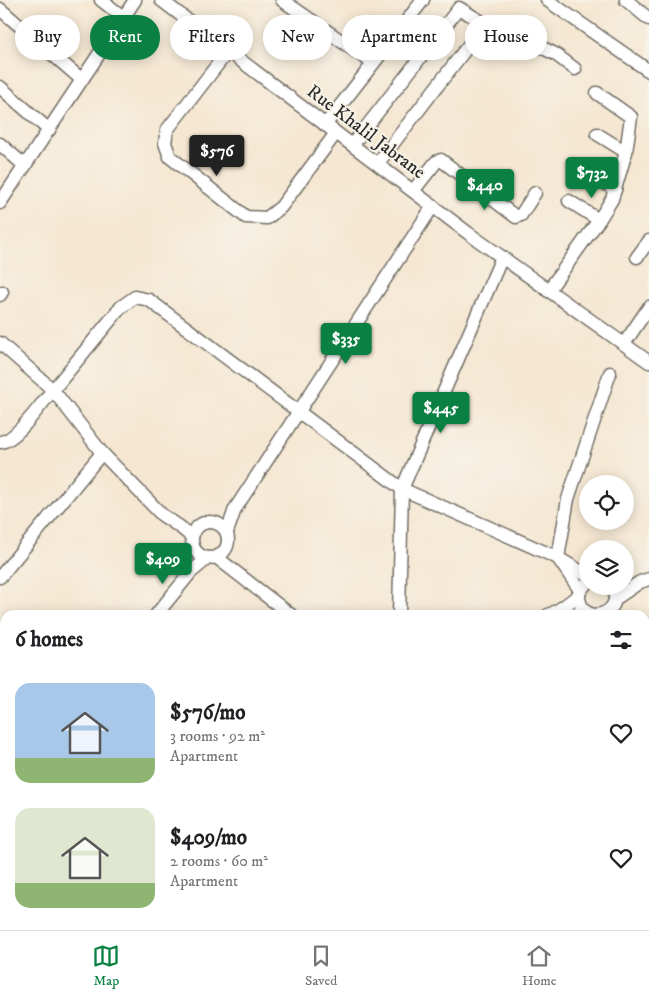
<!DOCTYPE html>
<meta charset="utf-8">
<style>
:root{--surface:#fff;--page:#f2f2f2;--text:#202124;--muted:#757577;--line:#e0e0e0;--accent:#0b8043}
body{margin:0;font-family:"IM FELL DW Pica",serif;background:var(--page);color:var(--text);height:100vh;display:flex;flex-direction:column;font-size:19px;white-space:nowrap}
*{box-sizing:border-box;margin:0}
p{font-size:16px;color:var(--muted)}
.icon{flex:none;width:28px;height:28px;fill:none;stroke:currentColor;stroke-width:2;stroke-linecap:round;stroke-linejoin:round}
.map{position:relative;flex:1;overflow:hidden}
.panel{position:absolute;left:0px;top:610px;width:650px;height:320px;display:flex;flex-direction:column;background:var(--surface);border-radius:15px 15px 0 0;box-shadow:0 2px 12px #0003}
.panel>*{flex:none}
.banner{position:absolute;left:15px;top:15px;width:620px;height:45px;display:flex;gap:10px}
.controls{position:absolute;left:579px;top:475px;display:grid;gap:10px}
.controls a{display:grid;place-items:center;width:55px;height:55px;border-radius:50%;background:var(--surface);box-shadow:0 2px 12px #0003;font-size:25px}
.price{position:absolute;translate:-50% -42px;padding:0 11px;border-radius:5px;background:var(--accent);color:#fff;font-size:16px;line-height:32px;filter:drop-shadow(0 1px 2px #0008)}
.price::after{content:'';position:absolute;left:50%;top:30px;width:15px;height:11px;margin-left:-8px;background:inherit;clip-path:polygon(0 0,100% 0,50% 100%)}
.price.current{background:#222;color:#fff}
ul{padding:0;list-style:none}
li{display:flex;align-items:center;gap:15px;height:125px;padding:0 15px}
li span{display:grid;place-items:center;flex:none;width:140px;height:100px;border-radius:15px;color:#555}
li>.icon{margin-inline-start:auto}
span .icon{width:60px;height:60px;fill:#fffc;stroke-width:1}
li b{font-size:21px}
h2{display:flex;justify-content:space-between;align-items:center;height:60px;padding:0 15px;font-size:21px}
.pill{padding:0 18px;border-radius:22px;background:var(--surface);box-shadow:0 2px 12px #0003;font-size:18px;line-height:45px}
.pill.current{background:var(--accent);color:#fff}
.menu{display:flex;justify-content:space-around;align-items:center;height:70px;border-top:1px solid var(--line);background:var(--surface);font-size:14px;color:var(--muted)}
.menu a{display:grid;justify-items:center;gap:2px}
.menu .current{color:var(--accent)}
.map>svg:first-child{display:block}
</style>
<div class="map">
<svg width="649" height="930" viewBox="0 0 649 930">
<rect width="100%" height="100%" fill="#f7f3e8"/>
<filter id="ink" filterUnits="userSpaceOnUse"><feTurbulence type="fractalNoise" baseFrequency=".02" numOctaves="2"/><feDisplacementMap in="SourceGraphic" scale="10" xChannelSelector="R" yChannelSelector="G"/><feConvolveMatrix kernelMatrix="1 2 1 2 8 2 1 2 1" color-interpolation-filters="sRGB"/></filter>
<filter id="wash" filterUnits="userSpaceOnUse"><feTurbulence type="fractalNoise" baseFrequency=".0096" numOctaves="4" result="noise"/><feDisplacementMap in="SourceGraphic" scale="20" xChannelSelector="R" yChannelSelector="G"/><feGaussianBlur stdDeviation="1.12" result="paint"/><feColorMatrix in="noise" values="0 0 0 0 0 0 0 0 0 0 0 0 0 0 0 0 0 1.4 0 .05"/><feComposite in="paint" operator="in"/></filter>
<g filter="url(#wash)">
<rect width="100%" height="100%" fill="#f5e7d2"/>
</g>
<g filter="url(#ink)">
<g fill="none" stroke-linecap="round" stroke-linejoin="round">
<!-- minor casing -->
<g stroke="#726d65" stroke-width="15">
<g id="minor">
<path d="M101,0L123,17"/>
<path d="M161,0L468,233L649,362"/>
<path d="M282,0L373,63"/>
<path d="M547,0L649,71"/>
<path d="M626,0L649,19"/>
<path d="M0,9L81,79"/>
<path d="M228,51L167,130L165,143L170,157L246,217L267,218L281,207L336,133"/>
<path d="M0,87L49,130"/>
<path d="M325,125L423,0"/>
<path d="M597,134L626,152"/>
<path d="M0,144L25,166"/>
<path d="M353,144L459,8L485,24L510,44L531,42L555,54L575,69"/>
<path d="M378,163L485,24"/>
<path d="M594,175L615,190"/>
<path d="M413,191L436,162L441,160L516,217L521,215L535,193"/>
<path d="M569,201L599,220"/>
<path d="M0,203L135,0"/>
<path d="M637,257L649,241"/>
<path d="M548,291L599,220L612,199L626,152L631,117L597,93"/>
<path d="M0,295L2,292"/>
<path d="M0,343L53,390C42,402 16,442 0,442"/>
<path d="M624,344L649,307"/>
<circle cx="210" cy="540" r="18"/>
<path d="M227,532L235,509L433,206"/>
<path d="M192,537L180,527L162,515L102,453L53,390L121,307L135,297L149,300L402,489L558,558L588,576"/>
<path d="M216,557L291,615"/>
<path d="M0,577L102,453"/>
<path d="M585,585C580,590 577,595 580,602C587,628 628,610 611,586"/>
<path d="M580,590L558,558L568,499L610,373"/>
<path d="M615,599L640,582L649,579"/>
<path d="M557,612L567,614L588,613"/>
<path d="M156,615L191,572L208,558"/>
<path d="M399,615L402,489L502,257"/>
<path d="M548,615C560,611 569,602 579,595"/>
<path d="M645,649L649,652"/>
<path d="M0,708L5,712"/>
<path d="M0,805L5,799"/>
<path d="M645,833L649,828"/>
<path d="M0,834L5,837"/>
<path d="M645,844L649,847"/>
<path d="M645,881L649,884"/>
<path d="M0,902L5,895"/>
<path d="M287,925L294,930"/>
<path d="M392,925L400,930"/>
<path d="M436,925L443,930"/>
<path d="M568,925L575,930"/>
<path d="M524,926L530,930"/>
<path d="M20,930L24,925"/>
<path d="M203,930L207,925"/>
<path d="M254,930L258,925"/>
</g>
</g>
<!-- minor -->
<use href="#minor" stroke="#fff" stroke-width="12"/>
</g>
</g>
<g text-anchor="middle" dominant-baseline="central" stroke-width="4" stroke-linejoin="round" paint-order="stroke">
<!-- street labels -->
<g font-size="19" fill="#2b2b2b" stroke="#f7f3e8">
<text transform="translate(366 132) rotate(37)">Rue Khalil Jabrane</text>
</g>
</g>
</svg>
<div class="controls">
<a><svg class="icon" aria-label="locate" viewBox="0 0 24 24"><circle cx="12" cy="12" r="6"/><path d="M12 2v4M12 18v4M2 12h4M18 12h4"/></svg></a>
<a><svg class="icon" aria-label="layers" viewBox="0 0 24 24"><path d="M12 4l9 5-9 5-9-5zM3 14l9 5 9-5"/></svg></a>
</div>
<b class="price current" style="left:217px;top:177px">$576</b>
<b class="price" style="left:592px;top:199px">$732</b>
<b class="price" style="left:485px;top:211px">$440</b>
<b class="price" style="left:346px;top:365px">$335</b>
<b class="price" style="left:441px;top:434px">$445</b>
<b class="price" style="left:163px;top:585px">$409</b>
<div class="banner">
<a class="pill">Buy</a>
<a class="pill current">Rent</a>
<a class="pill">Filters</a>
<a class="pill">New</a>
<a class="pill">Apartment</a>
<a class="pill">House</a>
</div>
<section class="panel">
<h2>6 homes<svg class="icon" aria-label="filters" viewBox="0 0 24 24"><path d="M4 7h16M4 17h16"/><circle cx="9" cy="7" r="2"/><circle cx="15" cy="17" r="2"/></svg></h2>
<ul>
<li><span style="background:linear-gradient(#a9c7e8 75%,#8fb573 0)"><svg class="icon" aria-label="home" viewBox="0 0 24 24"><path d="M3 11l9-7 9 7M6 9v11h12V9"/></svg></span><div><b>$576/mo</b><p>3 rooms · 92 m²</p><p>Apartment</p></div><svg class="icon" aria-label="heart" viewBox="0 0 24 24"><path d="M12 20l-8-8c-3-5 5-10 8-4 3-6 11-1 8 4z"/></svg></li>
<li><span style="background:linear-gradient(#dfe7d0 75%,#8fb573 0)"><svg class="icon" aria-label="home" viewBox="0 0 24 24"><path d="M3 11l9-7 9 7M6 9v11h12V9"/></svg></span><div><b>$409/mo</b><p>2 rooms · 60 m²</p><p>Apartment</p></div><svg class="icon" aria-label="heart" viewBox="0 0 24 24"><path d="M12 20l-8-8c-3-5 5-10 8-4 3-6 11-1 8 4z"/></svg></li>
</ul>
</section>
</div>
<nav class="menu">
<a class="current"><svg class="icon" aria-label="map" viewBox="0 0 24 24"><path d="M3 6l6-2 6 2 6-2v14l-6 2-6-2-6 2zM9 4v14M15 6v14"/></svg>Map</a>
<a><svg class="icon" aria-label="saved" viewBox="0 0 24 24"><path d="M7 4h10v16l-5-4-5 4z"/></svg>Saved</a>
<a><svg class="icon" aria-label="home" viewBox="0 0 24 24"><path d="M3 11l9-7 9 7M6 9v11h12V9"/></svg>Home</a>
</nav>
